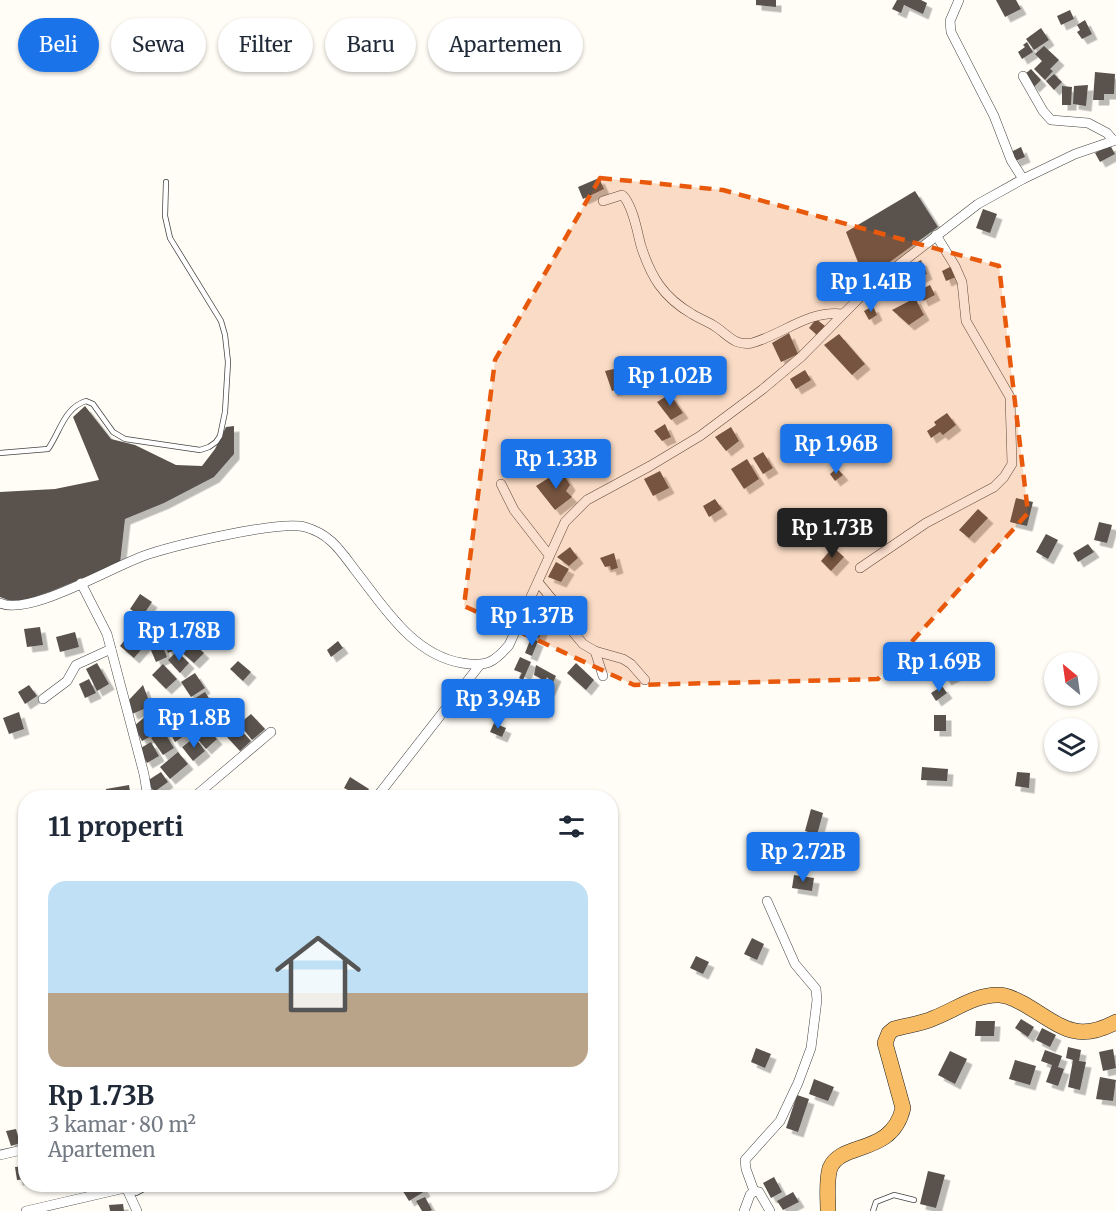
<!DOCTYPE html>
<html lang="id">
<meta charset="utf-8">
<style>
:root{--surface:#fff;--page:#f2f2f3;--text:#1f2937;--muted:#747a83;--accent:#1a73e8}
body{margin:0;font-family:Merriweather,serif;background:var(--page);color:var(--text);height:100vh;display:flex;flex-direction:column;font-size:22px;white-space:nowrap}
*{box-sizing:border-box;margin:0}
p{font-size:20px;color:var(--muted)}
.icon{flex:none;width:33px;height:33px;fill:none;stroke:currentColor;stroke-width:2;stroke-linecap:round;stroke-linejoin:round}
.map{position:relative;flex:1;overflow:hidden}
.sheet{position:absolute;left:18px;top:790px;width:600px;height:402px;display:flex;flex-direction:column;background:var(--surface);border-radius:24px;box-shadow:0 2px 4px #0004}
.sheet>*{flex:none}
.guide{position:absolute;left:18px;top:18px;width:600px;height:54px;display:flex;gap:12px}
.needle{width:39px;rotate:331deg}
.controls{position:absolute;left:1044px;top:652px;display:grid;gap:12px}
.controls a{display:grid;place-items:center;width:54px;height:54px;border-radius:50%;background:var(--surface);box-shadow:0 2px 4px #0004;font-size:30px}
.price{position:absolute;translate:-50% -51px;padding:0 14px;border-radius:6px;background:var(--accent);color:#fff;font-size:20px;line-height:39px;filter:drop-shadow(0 2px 3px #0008)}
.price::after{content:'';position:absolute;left:50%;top:36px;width:18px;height:14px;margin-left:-9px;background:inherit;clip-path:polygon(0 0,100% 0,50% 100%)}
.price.on{background:#222;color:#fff}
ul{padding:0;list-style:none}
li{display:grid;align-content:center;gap:12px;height:318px;padding:0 30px}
li span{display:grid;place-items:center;height:186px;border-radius:18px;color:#555}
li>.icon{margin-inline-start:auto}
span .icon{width:108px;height:108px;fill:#fffc;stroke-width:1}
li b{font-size:26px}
h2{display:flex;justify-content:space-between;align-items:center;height:72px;padding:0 30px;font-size:26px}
.tag{padding:0 21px;border-radius:27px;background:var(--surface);box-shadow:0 2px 4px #0004;font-size:21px;line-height:54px}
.tag.on{background:var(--accent);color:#fff}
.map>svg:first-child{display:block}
</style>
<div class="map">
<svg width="1116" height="1211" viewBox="0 0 1116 1211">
<defs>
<filter id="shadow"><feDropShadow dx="5.5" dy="5.5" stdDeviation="0" flood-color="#0004"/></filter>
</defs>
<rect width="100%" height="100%" fill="#fffdf5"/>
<!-- building -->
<g fill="#5a524d" filter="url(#shadow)">
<path d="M756,0H776V7L756,5Z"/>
<path d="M897,0H921L927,3L923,14L904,5L901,13L892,9Z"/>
<path d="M996,0H1016L1021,9L1005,17Z"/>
<path d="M1070,10L1074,19L1061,25L1057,16Z"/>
<path d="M1085,20L1092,34L1082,39L1077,32L1080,30L1077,25Z"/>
<path d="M1041,28L1049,40L1034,50L1026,39Z"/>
<path d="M1027,42L1033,52L1022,59L1018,52L1025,47L1023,45Z"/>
<path d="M1044,46L1059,60L1050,69L1053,71L1045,80L1034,69L1042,61L1035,54Z"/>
<path d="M1031,69L1041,80L1034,87L1024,75Z"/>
<path d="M1095,72L1115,74L1114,94H1104V100H1093Z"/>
<path d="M1054,74L1062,82L1054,90L1046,81Z"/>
<path d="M1088,85L1086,106L1073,104L1074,86Z"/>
<path d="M1062,86L1072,87L1071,105H1062Z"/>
<path d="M1110,145L1115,154L1100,162L1095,153Z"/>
<path d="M1021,147L1025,157L1015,161L1011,152Z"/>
<path d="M599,178L604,189L583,199L578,187Z"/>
<path d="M915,191L938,227L865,280L846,232Z"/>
<path d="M983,209L997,214L990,233L976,228Z"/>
<path d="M921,260L927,274L906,285L898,273Z"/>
<path d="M952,266L956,277L946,281L942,271Z"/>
<path d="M930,285L935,295L923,301L918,291Z"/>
<path d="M915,298L924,315L909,325L892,310Z"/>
<path d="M873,306L877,315L869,320L864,311Z"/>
<path d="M816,319L825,326L817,335L809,328Z"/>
<path d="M789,333L798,354L781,362L772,343Z"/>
<path d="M839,334L865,364L852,375L824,345Z"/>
<path d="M618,368L623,388L612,391L605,371Z"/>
<path d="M805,370L811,380L796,389L790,379Z"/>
<path d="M670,394L683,413L671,420L657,402Z"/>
<path d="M85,406L111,439L135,445L176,465L202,466L215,449L226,427L234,426V454L214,477L164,503L125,519L120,563L49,592L16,603L0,597V492L55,489L99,480L73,417Z"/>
<path d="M947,413L956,425L943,435L940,432L931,438L927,431L936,425L934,422Z"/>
<path d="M665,424L671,437L662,441L654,431Z"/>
<path d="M856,425L862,434L847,443L841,434Z"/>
<path d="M731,427L739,441L726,451L715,437Z"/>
<path d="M763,452L773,468L763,474L753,458Z"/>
<path d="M747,459L759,479L744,489L731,469Z"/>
<path d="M837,468L843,475L835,481L830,474Z"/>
<path d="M561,470L570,485L566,491L572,497L555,510L536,486Z"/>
<path d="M660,471L669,488L653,496L644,479Z"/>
<path d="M1016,498L1033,502L1027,526L1010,522Z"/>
<path d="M715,499L722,509L709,517L703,506Z"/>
<path d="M978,509L988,518L969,538L959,530Z"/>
<path d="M1099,522L1112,525L1107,543L1094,540Z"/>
<path d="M1046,534L1058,540L1048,559L1036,552Z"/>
<path d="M1088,544L1094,552L1078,562L1073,553Z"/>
<path d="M570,547L578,558L569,566L557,557Z"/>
<path d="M833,547L844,557L831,571L821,561Z"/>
<path d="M614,553L618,568L611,570L610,566L605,567L600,558Z"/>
<path d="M556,562L569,569L561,582L548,577Z"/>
<path d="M140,594L152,602L142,617L130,609Z"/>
<path d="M542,602L559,608L552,625L545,622L539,638L529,634Z"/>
<path d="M142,618L150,622L141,636L133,631Z"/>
<path d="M40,627L43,645L27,647L24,629Z"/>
<path d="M174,631L177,640L174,641L176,647L173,651L168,653L161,636Z"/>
<path d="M75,632L79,647L60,652L56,637Z"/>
<path d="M131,632L146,644L134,658L120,646Z"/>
<path d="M191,635L197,641L194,644L204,653L194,663L178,649Z"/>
<path d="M531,638L538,641L532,656L525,653Z"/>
<path d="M338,641L343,648L331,657L327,650Z"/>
<path d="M161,642L167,657L156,662L150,648Z"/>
<path d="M177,651L189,663L180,673L168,660Z"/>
<path d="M520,657L531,662L523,680L519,678L522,673L514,670Z"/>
<path d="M238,661L251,672L243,681L230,669Z"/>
<path d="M97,663L109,684L97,691L86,669Z"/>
<path d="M576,663L594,680L586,690L567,673Z"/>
<path d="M163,664L177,679L166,689L152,675Z"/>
<path d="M536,665L556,676L549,691L544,690L549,679L547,677L545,681L534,675Z"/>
<path d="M953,665L958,674L946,680L941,672Z"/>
<path d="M195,673L205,688L191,697L181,682Z"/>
<path d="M89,679L96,693L85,698L79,684Z"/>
<path d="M29,685L37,696L25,704L18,692Z"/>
<path d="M143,685L151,706L132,714L127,702Z"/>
<path d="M942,686L947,693L936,701L931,693Z"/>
<path d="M205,692L216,709L203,717L192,700Z"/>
<path d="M191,703L203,720L190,729L178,711Z"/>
<path d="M19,712L24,729L9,734L3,718Z"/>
<path d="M251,714L265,729L252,740L239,724Z"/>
<rect x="934" y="715" width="12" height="16"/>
<path d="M146,716L155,734L142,741L134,726Z"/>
<path d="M177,717L187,734L175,742L165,724Z"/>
<path d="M494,723L506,728L502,737L490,732Z"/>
<path d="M205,726L217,739L206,749L194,735Z"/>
<path d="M237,726L251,741L240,751L226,736Z"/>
<path d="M163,730L174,748L163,755L151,738Z"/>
<path d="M195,737L205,751L193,761L182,747Z"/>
<path d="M151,742L159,756L147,763L139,749Z"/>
<path d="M178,752L188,764L170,779L160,767Z"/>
<path d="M922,767L948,769L947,781L921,780Z"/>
<path d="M161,772L168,782L154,792L147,781Z"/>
<path d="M1017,772L1030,773L1029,788L1015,786Z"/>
<path d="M350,777L369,789L363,798L344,788Z"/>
<path d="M129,785L131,798H107L106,789Z"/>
<path d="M811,809L823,813L817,835L805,831Z"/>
<path d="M794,875L814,878L812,891L792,888Z"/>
<path d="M752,938L764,944L757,960L744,954Z"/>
<path d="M696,956L709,962L703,974L690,968Z"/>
<path d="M1021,1019L1034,1027L1028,1037L1015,1028Z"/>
<path d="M976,1021H995L994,1036H975Z"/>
<path d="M1042,1028L1056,1035L1050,1047L1036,1040Z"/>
<path d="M1068,1047L1081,1050L1079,1061L1086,1062L1080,1090L1068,1087L1073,1060L1066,1058Z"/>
<path d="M756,1048L771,1054L765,1068L751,1062Z"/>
<path d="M1113,1049L1116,1068L1103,1071L1099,1052Z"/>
<path d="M1045,1050L1062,1056L1058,1067L1064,1069L1058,1086L1046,1082L1052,1065L1041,1061Z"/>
<path d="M950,1051L967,1059L955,1084L938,1075Z"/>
<path d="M1015,1060L1036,1066L1030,1085L1009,1079Z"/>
<path d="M1100,1077L1116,1080L1113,1101L1096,1099Z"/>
<path d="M814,1079L834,1087L828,1101L809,1094Z"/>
<path d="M797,1095L809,1099L798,1132L786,1128Z"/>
<path d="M16,1129L20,1143L11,1146L6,1131Z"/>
<path d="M26,1166V1179L17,1180L15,1167Z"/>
<path d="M928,1171L945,1175L936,1208L920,1204Z"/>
<path d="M774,1177L782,1192L771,1198L763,1183Z"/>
<path d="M406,1185H421L425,1191L409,1201L401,1188Z"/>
<path d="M793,1192L799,1202L783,1210L777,1201Z"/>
<path d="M425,1197L432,1210L430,1211H422L416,1201Z"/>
<path d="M123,1204L124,1211H110L109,1205Z"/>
</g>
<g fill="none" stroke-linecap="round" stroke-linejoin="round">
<!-- service casing -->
<g stroke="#444" stroke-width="6">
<g id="service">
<path d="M0,453L48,449C60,432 64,408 86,401L93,404L113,432L125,439L200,450L209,447L216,442L220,436L225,412L228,362L225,335L221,321L170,238L165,216L166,182"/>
<path d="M128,1189L136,1193L151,1185"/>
<path d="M873,1211L876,1202L894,1195L914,1200"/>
</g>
</g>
<!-- minor casing -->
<g stroke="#444" stroke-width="10">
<g id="minor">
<path d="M959,0L950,21L951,32L994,116L1011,160L1023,179"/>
<path d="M1023,76L1043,111L1051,120L1088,123L1107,133L1113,140"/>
<path d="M603,201L622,195L625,198C634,211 637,231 641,246C651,277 663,297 692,314C700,319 709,322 716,327C729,336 735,346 752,343C784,334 808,310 843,314"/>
<path d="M501,484L514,510L549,555"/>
<path d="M860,568L926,523L994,487L1004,477L1012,464L1010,397L966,321L962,282L955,266L936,235"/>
<path d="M538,582L560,609L573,632L583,644L595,651L623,659L631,664L645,680"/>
<path d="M81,583L107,634L144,774L148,798"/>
<path d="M0,603C30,617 116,564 149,554C177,545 280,520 305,527C330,534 340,550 355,570C384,607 413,655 462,663C486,667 494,663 509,645L565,522L587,500L650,466L700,436L763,389L801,357L870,287L978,204L1023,179L1075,154L1116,140"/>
<path d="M595,651L603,676"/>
<path d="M43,699L67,681L76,665L111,649"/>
<path d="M193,798L271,732"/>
<path d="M376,798L479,666"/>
<path d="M0,1155L26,1149"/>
<path d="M125,1185L137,1211"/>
<path d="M754,1191L746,1169L745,1160L780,1121L798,1083L811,1048L817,1000L816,989L795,964L767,901"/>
<path d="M26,1211L125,1188"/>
<path d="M744,1211L750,1195L754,1191L759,1192L770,1211"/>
</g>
</g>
<!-- trunk casing -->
<g stroke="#222" stroke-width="16">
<path id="trunk" d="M828,1211C828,1198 826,1181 830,1168C841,1141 892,1156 903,1108L885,1043L889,1033L894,1029C907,1025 922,1024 934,1018C955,1010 976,994 999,995C1008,995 1016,1000 1024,1004C1060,1025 1075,1044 1116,1022"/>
</g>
<!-- service -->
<use href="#service" stroke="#fff" stroke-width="4.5"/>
<!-- minor -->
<use href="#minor" stroke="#fff" stroke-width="9"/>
<!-- trunk -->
<use href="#trunk" stroke="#f7bc64" stroke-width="15"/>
</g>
<!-- marked area -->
<path fill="#e8590c" fill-opacity="0.2" stroke="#e8590c" stroke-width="4.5" stroke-dasharray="12 8" stroke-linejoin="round" d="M600,178L723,190L999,266L1028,513L878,679L634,685L464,606L495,360Z"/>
</svg>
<div class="controls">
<a><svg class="needle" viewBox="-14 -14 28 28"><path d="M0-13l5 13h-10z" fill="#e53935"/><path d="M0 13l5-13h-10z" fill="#747a83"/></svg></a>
<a><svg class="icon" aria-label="layers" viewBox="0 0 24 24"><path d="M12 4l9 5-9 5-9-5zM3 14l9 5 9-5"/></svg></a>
</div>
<b class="price" style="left:871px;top:313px">Rp 1.41B</b>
<b class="price" style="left:670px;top:407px">Rp 1.02B</b>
<b class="price" style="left:836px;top:475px">Rp 1.96B</b>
<b class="price" style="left:556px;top:490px">Rp 1.33B</b>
<b class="price on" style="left:832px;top:559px">Rp 1.73B</b>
<b class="price" style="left:532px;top:647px">Rp 1.37B</b>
<b class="price" style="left:179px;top:662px">Rp 1.78B</b>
<b class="price" style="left:939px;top:693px">Rp 1.69B</b>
<b class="price" style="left:498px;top:730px">Rp 3.94B</b>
<b class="price" style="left:194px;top:749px">Rp 1.8B</b>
<b class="price" style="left:803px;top:883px">Rp 2.72B</b>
<div class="guide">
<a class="tag on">Beli</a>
<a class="tag">Sewa</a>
<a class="tag">Filter</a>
<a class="tag">Baru</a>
<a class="tag">Apartemen</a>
</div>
<section class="sheet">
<h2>11 properti<svg class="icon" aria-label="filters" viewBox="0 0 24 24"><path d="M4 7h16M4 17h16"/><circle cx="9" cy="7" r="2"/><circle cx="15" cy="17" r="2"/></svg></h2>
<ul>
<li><span style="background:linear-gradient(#bfe0f5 60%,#b9a48a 0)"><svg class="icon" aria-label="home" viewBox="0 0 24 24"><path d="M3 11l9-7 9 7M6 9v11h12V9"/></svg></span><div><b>Rp 1.73B</b><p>3 kamar · 80 m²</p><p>Apartemen</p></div></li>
</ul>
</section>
</div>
